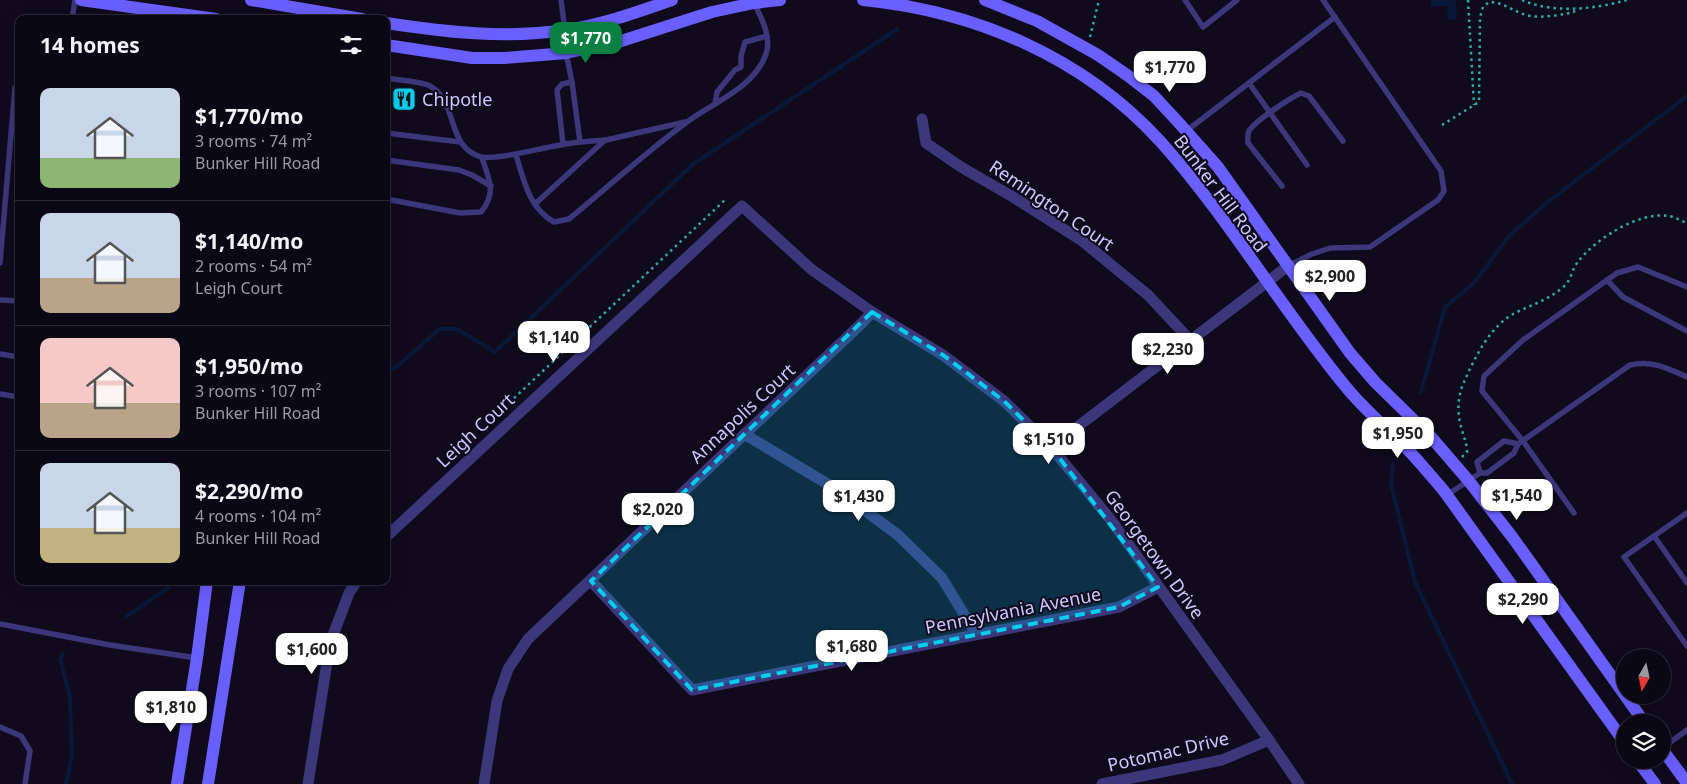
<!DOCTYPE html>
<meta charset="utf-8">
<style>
:root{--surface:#0b0815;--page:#14111e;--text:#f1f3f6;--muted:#9a9aa0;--line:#2b2934;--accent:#0b8043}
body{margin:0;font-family:"Noto Sans",sans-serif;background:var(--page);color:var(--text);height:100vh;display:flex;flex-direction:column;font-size:19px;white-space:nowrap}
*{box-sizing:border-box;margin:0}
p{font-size:16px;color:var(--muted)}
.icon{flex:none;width:28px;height:28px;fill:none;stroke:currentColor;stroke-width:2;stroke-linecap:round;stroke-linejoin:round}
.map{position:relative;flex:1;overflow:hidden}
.side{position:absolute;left:15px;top:15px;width:375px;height:570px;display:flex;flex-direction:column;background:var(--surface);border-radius:10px;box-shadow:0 5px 20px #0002,0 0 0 1px var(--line)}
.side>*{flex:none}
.needle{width:32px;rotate:189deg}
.controls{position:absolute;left:1616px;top:649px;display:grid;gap:10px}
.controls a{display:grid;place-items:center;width:55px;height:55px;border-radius:50%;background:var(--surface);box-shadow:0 5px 20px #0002,0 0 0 1px var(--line);font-size:25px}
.price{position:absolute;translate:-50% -42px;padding:0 11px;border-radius:10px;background:#fff;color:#222;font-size:16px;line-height:32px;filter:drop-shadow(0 1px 2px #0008)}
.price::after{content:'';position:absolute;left:50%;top:30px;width:15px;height:11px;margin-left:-8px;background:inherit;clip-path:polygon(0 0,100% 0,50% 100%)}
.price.selected{background:var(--accent);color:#fff}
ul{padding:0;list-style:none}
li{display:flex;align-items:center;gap:15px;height:125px;padding:0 25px}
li+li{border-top:1px solid var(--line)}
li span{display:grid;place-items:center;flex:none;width:140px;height:100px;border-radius:10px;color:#555}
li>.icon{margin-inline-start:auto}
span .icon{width:60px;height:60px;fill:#fffc;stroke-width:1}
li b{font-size:21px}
h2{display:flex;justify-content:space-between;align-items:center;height:60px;padding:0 25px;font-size:21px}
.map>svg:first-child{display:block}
</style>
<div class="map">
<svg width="1687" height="784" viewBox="0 0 1687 784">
<rect width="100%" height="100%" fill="#0f0b1c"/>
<!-- water -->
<path fill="#091838" d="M1431,0H1456L1457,19L1448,20L1447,6L1431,7Z"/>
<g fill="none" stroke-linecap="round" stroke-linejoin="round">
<!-- stream -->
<g stroke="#091838" stroke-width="4">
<path d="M386,372L396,367L440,329H457L495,352L692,165L897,29"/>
<path d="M1421,392L1445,307L1474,283L1510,235L1549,201L1687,96"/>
<path d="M1393,464L1391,484L1415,582L1512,784"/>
<path d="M127,616L168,588"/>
<path d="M63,654L60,658L70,698L72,755L66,784"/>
</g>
<!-- path -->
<g stroke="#2dada9" stroke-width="2.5" stroke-dasharray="2.5 4" stroke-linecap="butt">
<path d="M1468,0L1474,105"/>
<path d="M1522,0C1554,14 1595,9 1627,0"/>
<path d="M1090,37L1099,0"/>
<path d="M1442,125L1479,102L1480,17L1483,7L1489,2C1504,2 1515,13 1530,16C1544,18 1560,15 1574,12L1575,8"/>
<path d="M495,416L727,198"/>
<path d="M1462,457L1467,452C1467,444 1464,438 1462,430C1457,415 1457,397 1464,382C1475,357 1490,326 1515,313C1531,305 1548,300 1562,288C1572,280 1571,271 1577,263C1595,239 1639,211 1669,216C1675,217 1681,221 1687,223"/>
</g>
<!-- lane -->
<g stroke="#3c367b" stroke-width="5.5">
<path d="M561,0L565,30"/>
<path d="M1185,0L1203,27L1237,0"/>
<path d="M72,19L75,0"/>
<path d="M386,78C398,80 417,81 428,85C459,99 445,147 481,157C485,158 491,157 496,157C524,154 551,145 580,142L572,82L566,53"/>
<path d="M1249,83L1307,165"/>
<path d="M715,104L717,92L735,70L741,67V56L745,42L767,36"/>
<path d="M1185,132L1335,17"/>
<path d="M386,133L460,142"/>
<path d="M580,142L606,140L685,122"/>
<path d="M563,144L557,90L562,84L572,82"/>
<path d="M516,155C524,181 529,208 554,222L569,219C608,187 646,152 687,122C714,102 754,88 766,54C772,37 761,17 754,3"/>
<path d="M386,160L459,170L472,175L491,186"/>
<path d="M1282,186L1248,143C1248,139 1247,135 1249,131C1255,121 1290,98 1301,93L1309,96L1343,141"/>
<path d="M386,199L460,213L481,212C497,193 489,179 482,158"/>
<path d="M535,204L605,140"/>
<path d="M0,263L15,88L19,84"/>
<path d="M1288,266L1312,254L1330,248L1370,247L1438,200L1444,191L1441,171L1323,0"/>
<path d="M1607,280L1623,297L1687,331"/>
<path d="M0,300L19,301"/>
<path d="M0,354L19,357"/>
<path d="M0,394L19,397"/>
<path d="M1518,444L1630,365C1652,360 1667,368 1687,377"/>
<path d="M1447,495L1480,473H1487L1514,453L1518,444L1504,441L1477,462L1480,473"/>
<path d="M1574,513L1523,441L1482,391L1484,376L1523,340L1617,273L1638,267L1687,287"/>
<path d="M1687,513L1624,557L1687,646"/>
<path d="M1654,536L1687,583"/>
<path d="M0,624L110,645L197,658"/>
<path d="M0,727L21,736L30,751L25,784"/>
<path d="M1662,748L1687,730"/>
</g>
<!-- street -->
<g stroke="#3c367b" stroke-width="11">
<path d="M922,119L926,143L961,167L1013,197L1081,240L1148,295L1191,341"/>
<path d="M744,434L836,489L898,535L942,578L976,634"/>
<path d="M1051,447L1288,266"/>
<path d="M386,537L742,206L811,269L872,312L943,355L1004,401L1051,447L1111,520L1269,740L1299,784"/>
<path d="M591,581L692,690L1119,607L1158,587"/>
<path d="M308,784L330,643L349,593L357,581"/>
<path d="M484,784L497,701L508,669L528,639L861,324L872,312"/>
<path d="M1102,784L1222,760L1269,740"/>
</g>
<!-- secondary -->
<g stroke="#695ffe" stroke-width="12">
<path d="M81,0L216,19"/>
<path d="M251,0L362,19"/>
<path d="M863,0C975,11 1083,57 1160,141C1228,217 1281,308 1346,387C1365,411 1390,430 1410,452C1422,465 1433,478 1444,491L1625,743"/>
<path d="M985,0L1037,21L1098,55L1127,75L1154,96L1179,123L1218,167L1350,353L1375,382L1431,437L1468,480L1513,538L1644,722"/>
<path d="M386,23C446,32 505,39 565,30C602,25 637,12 672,0"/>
<path d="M386,45L472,58H505L566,53L618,42L712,12L754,3L780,0"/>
<path d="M1662,749L1687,783"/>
<path d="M1637,760L1655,784"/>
<path d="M177,784L197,658L207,581"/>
<path d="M208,784L240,581"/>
</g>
</g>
<!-- marked area -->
<path fill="#02cff0" fill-opacity="0.2" stroke="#02cff0" stroke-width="4" stroke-dasharray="10 6" stroke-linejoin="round" d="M872,312L943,355L1004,401L1051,447L1158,587L1119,607L692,690L591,581Z"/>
<!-- icons -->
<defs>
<g id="restaurant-square" transform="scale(1.25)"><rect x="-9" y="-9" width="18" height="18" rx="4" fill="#02cff0" stroke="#0f0b1c"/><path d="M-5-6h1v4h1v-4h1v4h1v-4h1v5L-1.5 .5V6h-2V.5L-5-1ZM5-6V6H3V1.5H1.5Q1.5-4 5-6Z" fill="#111"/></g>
</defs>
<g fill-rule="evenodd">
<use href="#restaurant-square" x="404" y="99"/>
</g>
<g text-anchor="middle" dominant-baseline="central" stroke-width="4" stroke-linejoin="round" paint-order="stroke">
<!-- poi labels -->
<g font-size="18" fill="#cfc7ff" stroke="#0f0b1c" text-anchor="start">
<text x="422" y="99">Chipotle</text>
</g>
<!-- street labels -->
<g font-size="18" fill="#cfc7ff" stroke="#0f0b1c">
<text transform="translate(1221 193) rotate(53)">Bunker Hill Road</text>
<text transform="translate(1052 205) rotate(34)">Remington Court</text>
<text transform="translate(742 413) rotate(-43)">Annapolis Court</text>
<text transform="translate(475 430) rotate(-43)">Leigh Court</text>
<text transform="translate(1155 554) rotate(54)">Georgetown Drive</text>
<text transform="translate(1013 610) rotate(-11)">Pennsylvania Avenue</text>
<text transform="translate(1168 751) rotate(-13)">Potomac Drive</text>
</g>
</g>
</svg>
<div class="controls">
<a><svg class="needle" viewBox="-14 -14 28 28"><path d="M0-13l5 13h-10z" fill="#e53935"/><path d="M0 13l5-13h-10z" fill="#9a9aa0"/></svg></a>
<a><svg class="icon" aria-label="layers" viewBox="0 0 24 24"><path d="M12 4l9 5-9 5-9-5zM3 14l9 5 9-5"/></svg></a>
</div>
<b class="price selected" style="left:586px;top:64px">$1,770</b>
<b class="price" style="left:1170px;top:93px">$1,770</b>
<b class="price" style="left:1330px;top:302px">$2,900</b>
<b class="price" style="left:554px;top:363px">$1,140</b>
<b class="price" style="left:1168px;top:375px">$2,230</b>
<b class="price" style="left:1398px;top:459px">$1,950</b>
<b class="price" style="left:1049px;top:465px">$1,510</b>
<b class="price" style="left:1517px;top:521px">$1,540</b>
<b class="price" style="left:859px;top:522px">$1,430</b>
<b class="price" style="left:658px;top:535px">$2,020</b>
<b class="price" style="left:1523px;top:625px">$2,290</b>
<b class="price" style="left:852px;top:672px">$1,680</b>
<b class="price" style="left:312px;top:675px">$1,600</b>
<b class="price" style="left:171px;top:733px">$1,810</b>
<section class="side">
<h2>14 homes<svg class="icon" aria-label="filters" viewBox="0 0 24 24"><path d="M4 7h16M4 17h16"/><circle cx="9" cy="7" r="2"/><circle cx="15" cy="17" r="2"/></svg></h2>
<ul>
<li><span style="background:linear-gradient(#c9d6e8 70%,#8fb573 0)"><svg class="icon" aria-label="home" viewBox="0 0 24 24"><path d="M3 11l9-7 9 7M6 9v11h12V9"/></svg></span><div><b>$1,770/mo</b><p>3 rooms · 74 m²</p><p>Bunker Hill Road</p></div></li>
<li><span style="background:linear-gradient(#c9d6e8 65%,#b9a48a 0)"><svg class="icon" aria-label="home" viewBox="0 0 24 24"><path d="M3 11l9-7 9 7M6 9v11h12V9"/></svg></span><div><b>$1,140/mo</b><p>2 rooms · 54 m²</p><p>Leigh Court</p></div></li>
<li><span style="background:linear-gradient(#f6c9c9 65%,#b9a48a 0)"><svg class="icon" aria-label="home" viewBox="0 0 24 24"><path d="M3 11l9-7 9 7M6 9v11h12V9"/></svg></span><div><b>$1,950/mo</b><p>3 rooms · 107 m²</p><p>Bunker Hill Road</p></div></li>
<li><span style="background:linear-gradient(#c9d6e8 65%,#c2b280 0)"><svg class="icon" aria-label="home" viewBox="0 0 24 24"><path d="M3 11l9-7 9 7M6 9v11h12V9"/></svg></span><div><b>$2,290/mo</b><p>4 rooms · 104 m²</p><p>Bunker Hill Road</p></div></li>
</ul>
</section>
</div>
